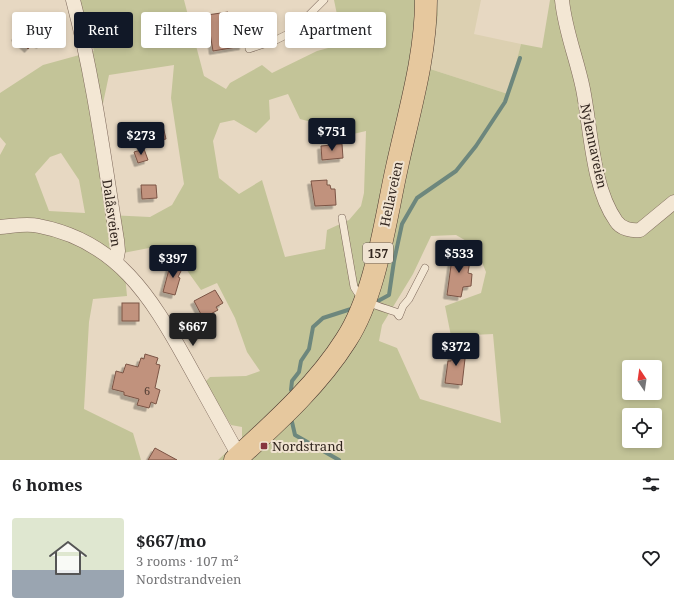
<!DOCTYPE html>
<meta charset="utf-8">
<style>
:root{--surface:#fff;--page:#f2f2f2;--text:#202124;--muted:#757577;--accent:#111827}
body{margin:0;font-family:"Noto Serif",serif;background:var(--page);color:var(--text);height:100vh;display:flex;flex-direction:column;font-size:15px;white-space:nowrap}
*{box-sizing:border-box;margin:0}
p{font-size:13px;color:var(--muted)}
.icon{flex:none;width:22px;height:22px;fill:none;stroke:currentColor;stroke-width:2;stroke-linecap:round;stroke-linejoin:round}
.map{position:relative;height:460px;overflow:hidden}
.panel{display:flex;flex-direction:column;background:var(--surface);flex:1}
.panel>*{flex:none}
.banner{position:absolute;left:12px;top:12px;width:400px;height:36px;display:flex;gap:8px}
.needle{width:26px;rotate:347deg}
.tools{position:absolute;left:622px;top:360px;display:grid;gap:8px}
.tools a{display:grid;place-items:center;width:40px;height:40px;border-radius:4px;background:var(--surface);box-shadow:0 2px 6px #0003;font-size:20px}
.price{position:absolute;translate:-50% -34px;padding:0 9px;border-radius:4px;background:var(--accent);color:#fff;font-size:13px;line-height:26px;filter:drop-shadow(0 1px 2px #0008)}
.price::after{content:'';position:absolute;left:50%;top:24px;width:12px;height:9px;margin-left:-6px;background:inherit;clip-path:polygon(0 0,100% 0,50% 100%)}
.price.current{background:#222;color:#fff}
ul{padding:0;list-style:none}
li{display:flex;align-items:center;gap:12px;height:100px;padding:0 12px}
li span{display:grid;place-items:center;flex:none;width:112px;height:80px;border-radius:4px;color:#555}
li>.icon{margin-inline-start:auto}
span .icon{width:48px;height:48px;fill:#fffc;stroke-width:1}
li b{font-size:17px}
h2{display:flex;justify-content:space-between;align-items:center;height:48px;padding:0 12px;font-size:17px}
.chip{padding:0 14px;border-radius:4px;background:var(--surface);box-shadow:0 2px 6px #0003;font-size:14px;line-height:36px}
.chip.current{background:var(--accent);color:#fff}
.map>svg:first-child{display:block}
</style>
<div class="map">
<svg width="674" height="460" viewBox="0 0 674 460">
<defs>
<filter id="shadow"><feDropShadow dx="-3.5" dy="3.5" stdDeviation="0" flood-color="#0004"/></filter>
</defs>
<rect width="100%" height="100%" fill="#e7d8c2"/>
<!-- farmland -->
<path fill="#dcd0b1" d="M437,0H481L474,34L521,44L508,94L430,69L438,15Z"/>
<!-- green -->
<path fill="#c3c498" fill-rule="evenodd" d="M80,0H184L204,76L226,89L230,83L262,65L272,73L317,51L343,44L334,0H437L438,15L430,69L508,94L521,44L542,48L550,0H674V460H218L242,438V427L231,425L204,383L210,377L246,376L260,371L247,352L235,318L217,283L201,290L181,262L164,257L149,248L123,253L127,296L93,299L89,322L84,409L133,433L141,460H0V155L6,144L0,137V93L43,65L94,51ZM174,65L171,98L184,184L172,205L150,217L108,215L102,108L109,75ZM288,94L300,119L319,124L336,138L366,131L364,193L361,206L349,220L327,230L325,249L285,257L262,180L239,194L219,178L213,141L220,123L234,120L256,133L270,119L269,100ZM61,153L79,180L85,213L49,211L35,174L50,157ZM456,235L475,246L486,272L481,293L445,306L451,336L493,334L501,423L420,399L397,348L379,341L382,325L413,274L431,236ZM629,367H655V393H629ZM629,415H655V441H629Z"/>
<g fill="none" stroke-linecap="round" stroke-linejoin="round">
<!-- stream -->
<g stroke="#6d877d" stroke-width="4">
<path d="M378,301L389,295L394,261L402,224L417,198L456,171L476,146L505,102L520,58"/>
<path d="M291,390L292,381L299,372L301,361L309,349L313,327L323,318L351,309"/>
<path d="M292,422L295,435L339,460"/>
</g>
</g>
<!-- building -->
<g fill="#c1927d" stroke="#7b5445" filter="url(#shadow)">
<path d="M228,12L232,35L241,33L243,46L213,51L207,15Z"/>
<path d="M39,17L48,26L45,28L49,32L48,34L49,35L40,45L35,41L28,49L15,37L26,25L29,28Z"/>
<path d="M316,21L324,36L311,42L304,27Z"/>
<path d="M163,126L166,139L151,142L149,128Z"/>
<path d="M342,144L343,158L322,160L321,146Z"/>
<path d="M144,149L148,160L138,163L134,152Z"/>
<path d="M327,180V185H330L331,189H335L336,205L315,206L311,181Z"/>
<path d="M141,185H156L157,198L142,199Z"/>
<path d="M453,251L471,254L468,273L472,274L471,286L463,287L461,297L447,295Z"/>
<path d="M171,262L183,267L178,277L180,278L175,295L163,292Z"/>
<path d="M215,290L223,303L216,307L218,310L203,318L194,301Z"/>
<rect x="122" y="303" width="17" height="18"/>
<path d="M452,348L466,350L462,385L445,383L448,361H451Z"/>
<path d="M145,354L158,358L156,364L160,365L155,388L160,390L156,404L151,402L149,408L137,405L139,399L124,395V392L112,389L116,371L123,373L126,364L138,367L141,358L144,359Z"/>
<path d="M155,448L177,460H148Z"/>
</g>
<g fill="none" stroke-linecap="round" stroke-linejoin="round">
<!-- lane casing -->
<g stroke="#7f6a5c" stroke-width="8">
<g id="lane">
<path d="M249,49L276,40L292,32L324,0"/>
<path d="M342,218L354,287C363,304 379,306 396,312L399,316L403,306L409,299L425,268"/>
</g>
</g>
<!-- street casing -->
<g stroke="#7f6a5c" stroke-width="15">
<g id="street">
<path d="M73,0C94,79 104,159 117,240L118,251L116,262"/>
<path d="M562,0C565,31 577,59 583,89C591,129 592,187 616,221C621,229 632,231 640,230L674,202"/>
<path d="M0,227C13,226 27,223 39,226C117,241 151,297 186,360C204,392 221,424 239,456"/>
</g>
</g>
<!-- primary casing -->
<g stroke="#4d3a30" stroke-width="23">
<path id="primary" d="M235,460C274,424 317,386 346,340C376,294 385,221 397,167C409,112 426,56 426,0"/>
</g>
<!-- lane -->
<use href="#lane" stroke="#f3e7d4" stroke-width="7"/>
<!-- street -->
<use href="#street" stroke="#f3e7d4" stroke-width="14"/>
<!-- primary -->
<use href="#primary" stroke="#e6c89e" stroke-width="22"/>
</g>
<!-- markers -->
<rect fill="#86343e" stroke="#f0e3d1" stroke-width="1.5" x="260" y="442" width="8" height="8" rx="2"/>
<g text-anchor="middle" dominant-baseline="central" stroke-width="4" stroke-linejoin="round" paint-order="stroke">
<!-- number labels -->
<g font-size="11" fill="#554036">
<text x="147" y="390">6</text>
</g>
<!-- shield labels -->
<rect fill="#f0e3d1" stroke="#6a5e54" stroke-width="1" x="363" y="243" width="30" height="20" rx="3"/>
<g font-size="12" font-weight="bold" fill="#31251e">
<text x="378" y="253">157</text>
</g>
<!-- street labels -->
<g font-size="13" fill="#31251e" stroke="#f0e3d1">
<text transform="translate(594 146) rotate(78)">Nylennaveien</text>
<text transform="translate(391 194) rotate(-78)">Hellaveien</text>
<text transform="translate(112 213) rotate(82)">Dalåsveien</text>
</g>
<!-- poi labels -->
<g font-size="13" fill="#31251e" stroke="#f0e3d1" text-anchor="start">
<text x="272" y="446">Nordstrand</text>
</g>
</g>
</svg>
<div class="tools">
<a><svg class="needle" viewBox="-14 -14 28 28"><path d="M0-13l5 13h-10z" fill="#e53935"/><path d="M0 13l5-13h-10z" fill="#757577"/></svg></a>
<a><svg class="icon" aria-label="locate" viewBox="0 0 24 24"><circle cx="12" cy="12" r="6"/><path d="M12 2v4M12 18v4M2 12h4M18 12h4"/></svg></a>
</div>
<b class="price" style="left:332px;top:152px">$751</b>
<b class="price" style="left:141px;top:156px">$273</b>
<b class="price" style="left:459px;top:274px">$533</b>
<b class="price" style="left:173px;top:279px">$397</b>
<b class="price current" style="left:193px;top:347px">$667</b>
<b class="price" style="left:456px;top:367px">$372</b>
<div class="banner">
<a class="chip">Buy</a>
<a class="chip current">Rent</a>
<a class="chip">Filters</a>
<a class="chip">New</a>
<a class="chip">Apartment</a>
</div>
</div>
<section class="panel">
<h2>6 homes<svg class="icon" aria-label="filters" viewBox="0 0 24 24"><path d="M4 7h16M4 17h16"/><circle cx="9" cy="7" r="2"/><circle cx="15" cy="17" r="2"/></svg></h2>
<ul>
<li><span style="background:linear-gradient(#dfe7d0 65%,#9aa5b1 0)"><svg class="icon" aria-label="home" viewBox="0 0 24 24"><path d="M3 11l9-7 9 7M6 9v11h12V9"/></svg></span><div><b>$667/mo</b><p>3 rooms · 107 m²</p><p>Nordstrandveien</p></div><svg class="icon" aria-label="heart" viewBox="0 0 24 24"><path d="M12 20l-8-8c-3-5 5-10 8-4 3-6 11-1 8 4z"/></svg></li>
</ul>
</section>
